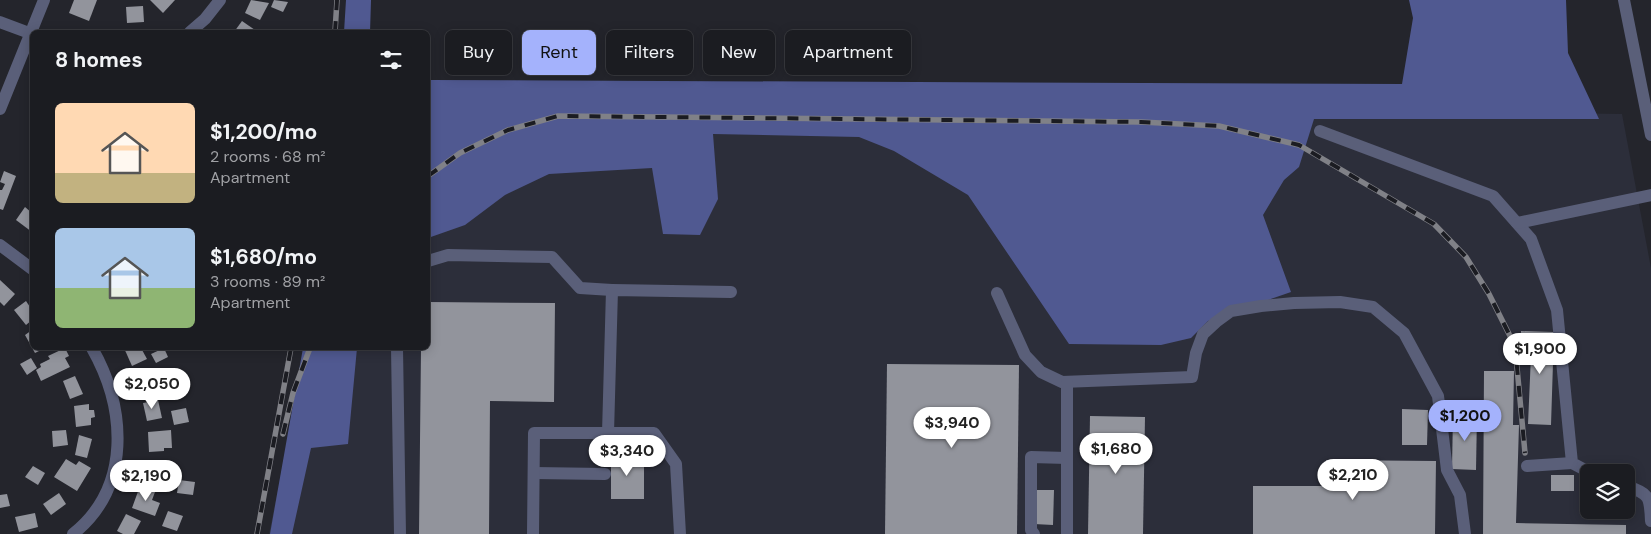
<!DOCTYPE html>
<meta charset="utf-8">
<style>
:root{--surface:#1b1c21;--page:#28292e;--text:#f1f3f6;--muted:#a0a1a5;--line:#393a3f;--accent:#a4b2fc}
body{margin:0;font-family:"DM Sans",sans-serif;background:var(--page);color:var(--text);height:100vh;display:flex;flex-direction:column;font-size:19px;white-space:nowrap}
*{box-sizing:border-box;margin:0}
p{font-size:16px;color:var(--muted)}
.icon{flex:none;width:28px;height:28px;fill:none;stroke:currentColor;stroke-width:2;stroke-linecap:round;stroke-linejoin:round}
.map{position:relative;flex:1;overflow:hidden}
.side{position:absolute;left:30px;top:30px;width:400px;height:320px;display:flex;flex-direction:column;background:var(--surface);border-radius:8px;box-shadow:0 2px 12px #0003,0 0 0 1px var(--line)}
.side>*{flex:none}
.top-card{position:absolute;left:445px;top:30px;width:475px;height:45px;display:flex;gap:10px}
.buttons{position:absolute;left:1580px;top:464px;display:grid;gap:10px}
.buttons a{display:grid;place-items:center;width:55px;height:55px;border-radius:8px;background:var(--surface);box-shadow:0 2px 12px #0003,0 0 0 1px var(--line);font-size:25px}
.price{position:absolute;translate:-50% -42px;padding:0 11px;border-radius:18px;background:#fff;color:#222;font-size:16px;line-height:32px;filter:drop-shadow(0 1px 2px #0008)}
.price::after{content:'';position:absolute;left:50%;top:30px;width:15px;height:11px;margin-left:-8px;background:inherit;clip-path:polygon(0 0,100% 0,50% 100%)}
.price.active{background:var(--accent);color:#111}
ul{padding:0;list-style:none}
li{display:flex;align-items:center;gap:15px;height:125px;padding:0 25px}
li span{display:grid;place-items:center;flex:none;width:140px;height:100px;border-radius:8px;color:#555}
li>.icon{margin-inline-start:auto}
span .icon{width:60px;height:60px;fill:#fffc;stroke-width:1}
li b{font-size:21px}
h2{display:flex;justify-content:space-between;align-items:center;height:60px;padding:0 25px;font-size:21px}
.tag{padding:0 18px;border-radius:8px;background:var(--surface);box-shadow:0 2px 12px #0003,0 0 0 1px var(--line);font-size:18px;line-height:45px}
.tag.active{background:var(--accent);color:#111}
.map>svg:first-child{display:block}
</style>
<div class="map">
<svg width="1651" height="534" viewBox="0 0 1651 534">
<rect width="100%" height="100%" fill="#24252c"/>
<!-- built -->
<path fill="#2c2e3a" fill-rule="evenodd" d="M428,96L1622,114L1651,268V534H269L306,348H428ZM1589,472H1626V510H1589Z"/>
<!-- forest -->
<g fill="#505991">
<path d="M346,0H371L370,32H344Z"/>
<path d="M1409,0H1566L1568,53L1599,119H1314L1299,167L1284,180L1263,215L1291,292L1208,321L1191,338L1161,345L1069,344L968,195L894,151L859,137L713,134L718,199L700,235L663,234L652,168L549,174L505,195L465,225L428,238V80L1402,84L1413,18Z"/>
<path d="M303,348H357L348,444L311,448L292,534H270Z"/>
</g>
<!-- building -->
<g fill="#92949c">
<path d="M74,0H97L89,21L69,13Z"/>
<path d="M150,0H175L163,13Z"/>
<path d="M251,0L269,3L260,20L245,13Z"/>
<path d="M274,0L288,2L283,12L271,7Z"/>
<path d="M143,6L144,22L127,23L126,7Z"/>
<path d="M242,21L255,30L253,32H234Z"/>
<path d="M4,171L16,176L3,210L0,209V190H2L5,184L0,182Z"/>
<path d="M25,207L32,213V232L16,220Z"/>
<path d="M0,280L15,294L4,306L0,302Z"/>
<path d="M26,301L32,310V320L26,325L14,310Z"/>
<path d="M428,302L555,303L554,402L490,401L489,534H419L421,348H428Z"/>
<path d="M32,330V348H45L35,353L25,335Z"/>
<path d="M1521,331L1554,332L1551,425L1528,424L1531,355L1520,354Z"/>
<path d="M65,348L69,356L65,358L70,367L41,381L36,370L41,367L40,364L50,359L48,356Z"/>
<path d="M124,348H141L147,359L132,366Z"/>
<path d="M164,348L168,357L156,363L151,354Z"/>
<path d="M31,358L37,368L27,375L20,364Z"/>
<path d="M887,364L1019,365L1017,534H885Z"/>
<path d="M149,369L156,388L141,393L136,374Z"/>
<path d="M1484,371H1514L1513,425H1519L1516,523L1626,525V534H1483Z"/>
<path d="M75,376L83,394L70,399L63,381Z"/>
<path d="M181,379L184,389L173,392L169,382Z"/>
<path d="M158,400L162,418L147,421L143,403Z"/>
<path d="M89,404V410H94L95,417L91,418V425L76,427L74,406Z"/>
<path d="M186,408L189,422L174,425L171,411Z"/>
<path d="M1402,409L1428,410L1427,445H1402Z"/>
<path d="M1453,414H1477L1476,470L1452,469Z"/>
<path d="M1090,416L1145,417L1143,534H1088Z"/>
<path d="M66,430L68,445L53,447L52,431Z"/>
<path d="M171,430L172,448H164V451L149,452L148,432Z"/>
<path d="M79,435L92,439L87,458L75,455Z"/>
<path d="M611,455L644,456V499H611Z"/>
<path d="M66,459L76,465L79,461L91,468L77,491L54,477Z"/>
<path d="M147,460L169,463L168,465L176,467L174,478L167,477L166,483L144,479Z"/>
<path d="M1326,460L1436,461L1435,534H1253V486H1326Z"/>
<path d="M33,466L45,473L38,485L25,477Z"/>
<rect x="1551" y="475" width="23" height="16"/>
<path d="M179,480L195,482L193,495L177,493Z"/>
<path d="M140,486L155,492L152,500L160,503L155,516L132,508Z"/>
<path d="M1036,490H1054L1053,525L1034,524Z"/>
<path d="M59,493L66,504L51,515L43,504Z"/>
<path d="M7,494L10,506L0,508V495Z"/>
<path d="M168,511L183,516L177,531L162,526Z"/>
<path d="M35,513L38,527L19,532L15,517Z"/>
<path d="M126,514L141,521L134,534H123L117,531Z"/>
</g>
<g fill="none" stroke-linecap="round" stroke-linejoin="round">
<!-- minor -->
<g stroke="#5a5f79" stroke-width="12">
<path d="M1624,0L1651,135"/>
<path d="M0,22L32,34"/>
<path d="M190,32L205,19L220,0"/>
<path d="M0,109L44,0"/>
<path d="M1320,131L1493,196L1531,239L1557,310L1572,463L1589,472"/>
<path d="M1517,223L1651,195"/>
<path d="M0,245L32,269"/>
<path d="M428,261L448,255L552,257L580,288L612,290"/>
<path d="M997,293L1025,355L1041,372L1062,382L1192,377L1196,353L1203,334L1216,322L1231,311L1261,306L1294,303L1340,302L1373,307L1404,333L1438,396L1447,470L1460,495L1465,534"/>
<path d="M397,348L400,534"/>
<path d="M608,433L612,290L731,292"/>
<path d="M1527,466L1572,463"/>
<path d="M534,473L605,474"/>
<path d="M1626,486C1650,494 1650,497 1651,521"/>
<path d="M73,534C132,487 126,408 92,348"/>
<path d="M533,534L534,433H654L676,464L680,534"/>
<path d="M1034,534L1031,530V457L1067,458"/>
<path d="M1067,534V382"/>
</g>
<!-- rail casing -->
<g stroke="#808187" stroke-width="5.5">
<g id="rail">
<path d="M335,32L337,0"/>
<path d="M428,176L460,153L508,130L558,116L1141,122L1219,126L1299,145L1434,224L1466,257L1489,294L1515,346L1525,453"/>
<path d="M283,434L293,393L310,348"/>
<path d="M257,534L291,348"/>
</g>
</g>
<!-- rail -->
<use href="#rail" stroke="#1b1c22" stroke-width="4" stroke-dasharray="11" stroke-linecap="butt"/>
</g>
</svg>
<div class="buttons">
<a><svg class="icon" aria-label="layers" viewBox="0 0 24 24"><path d="M12 4l9 5-9 5-9-5zM3 14l9 5 9-5"/></svg></a>
</div>
<b class="price" style="left:1540px;top:375px">$1,900</b>
<b class="price" style="left:152px;top:410px">$2,050</b>
<b class="price active" style="left:1465px;top:442px">$1,200</b>
<b class="price" style="left:952px;top:449px">$3,940</b>
<b class="price" style="left:1116px;top:475px">$1,680</b>
<b class="price" style="left:627px;top:477px">$3,340</b>
<b class="price" style="left:1353px;top:501px">$2,210</b>
<b class="price" style="left:146px;top:502px">$2,190</b>
<div class="top-card">
<a class="tag">Buy</a>
<a class="tag active">Rent</a>
<a class="tag">Filters</a>
<a class="tag">New</a>
<a class="tag">Apartment</a>
</div>
<section class="side">
<h2>8 homes<svg class="icon" aria-label="filters" viewBox="0 0 24 24"><path d="M4 7h16M4 17h16"/><circle cx="9" cy="7" r="2"/><circle cx="15" cy="17" r="2"/></svg></h2>
<ul>
<li><span style="background:linear-gradient(#ffd9b3 70%,#c2b280 0)"><svg class="icon" aria-label="home" viewBox="0 0 24 24"><path d="M3 11l9-7 9 7M6 9v11h12V9"/></svg></span><div><b>$1,200/mo</b><p>2 rooms · 68 m²</p><p>Apartment</p></div></li>
<li><span style="background:linear-gradient(#a9c7e8 60%,#8fb573 0)"><svg class="icon" aria-label="home" viewBox="0 0 24 24"><path d="M3 11l9-7 9 7M6 9v11h12V9"/></svg></span><div><b>$1,680/mo</b><p>3 rooms · 89 m²</p><p>Apartment</p></div></li>
</ul>
</section>
</div>
